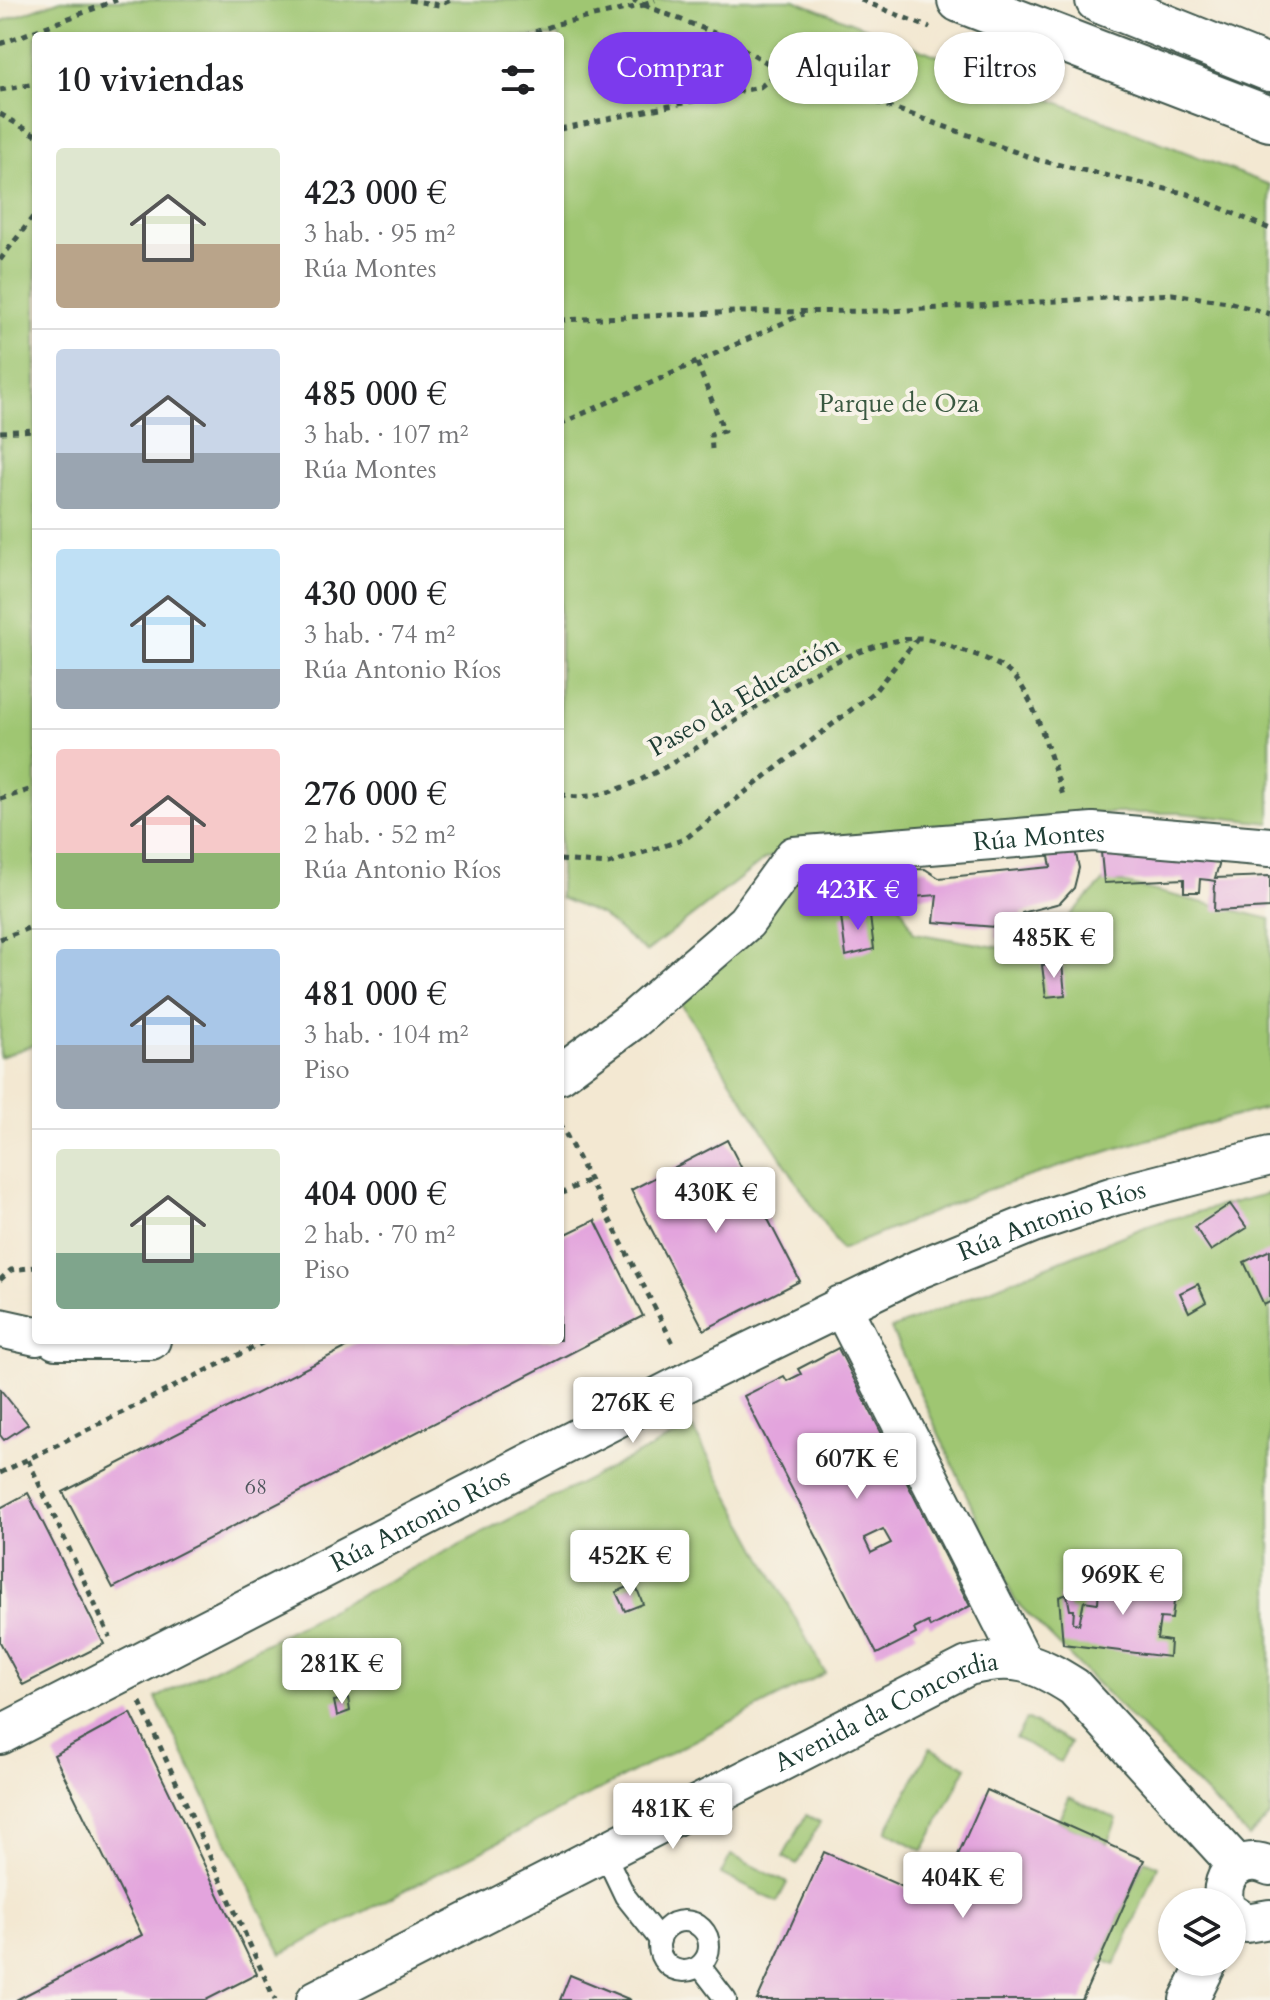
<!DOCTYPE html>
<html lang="es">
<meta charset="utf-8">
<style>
:root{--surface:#fff;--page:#f6f6f6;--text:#202124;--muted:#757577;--line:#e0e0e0;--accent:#7c3aed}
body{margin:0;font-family:Cardo,serif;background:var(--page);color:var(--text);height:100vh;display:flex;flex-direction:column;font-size:30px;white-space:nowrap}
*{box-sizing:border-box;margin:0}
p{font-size:26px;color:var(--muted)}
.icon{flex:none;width:44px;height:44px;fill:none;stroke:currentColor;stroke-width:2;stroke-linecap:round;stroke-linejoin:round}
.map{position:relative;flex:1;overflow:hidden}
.drawer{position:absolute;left:32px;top:32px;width:532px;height:1312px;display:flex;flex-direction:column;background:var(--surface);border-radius:8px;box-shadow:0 2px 6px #0004}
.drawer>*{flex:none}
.guide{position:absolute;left:588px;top:32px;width:562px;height:72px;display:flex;gap:16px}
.buttons{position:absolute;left:1158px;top:1888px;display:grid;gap:16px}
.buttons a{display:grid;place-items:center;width:88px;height:88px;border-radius:50%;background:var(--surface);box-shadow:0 2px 6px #0004;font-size:40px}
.price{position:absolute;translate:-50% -68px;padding:0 18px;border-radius:8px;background:#fff;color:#222;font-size:26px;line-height:52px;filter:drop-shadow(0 2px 4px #0008)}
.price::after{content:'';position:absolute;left:50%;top:48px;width:24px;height:18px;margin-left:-12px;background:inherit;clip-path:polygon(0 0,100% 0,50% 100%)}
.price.current{background:var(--accent);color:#fff}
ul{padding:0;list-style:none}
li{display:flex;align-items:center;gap:24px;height:200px;padding:0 24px}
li+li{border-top:2px solid var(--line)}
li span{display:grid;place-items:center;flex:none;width:224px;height:160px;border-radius:8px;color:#555}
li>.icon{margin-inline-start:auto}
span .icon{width:96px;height:96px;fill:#fffc;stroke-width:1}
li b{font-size:34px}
h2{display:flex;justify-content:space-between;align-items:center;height:96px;padding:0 24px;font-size:34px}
.tag{padding:0 28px;border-radius:36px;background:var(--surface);box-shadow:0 2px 6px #0004;font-size:28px;line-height:72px}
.tag.current{background:var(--accent);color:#fff}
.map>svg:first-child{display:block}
</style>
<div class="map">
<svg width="1270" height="2000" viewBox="0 0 1270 2000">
<rect width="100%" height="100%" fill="#f7f3e8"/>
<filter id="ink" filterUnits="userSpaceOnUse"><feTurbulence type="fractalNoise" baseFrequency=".0125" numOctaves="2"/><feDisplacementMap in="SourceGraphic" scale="16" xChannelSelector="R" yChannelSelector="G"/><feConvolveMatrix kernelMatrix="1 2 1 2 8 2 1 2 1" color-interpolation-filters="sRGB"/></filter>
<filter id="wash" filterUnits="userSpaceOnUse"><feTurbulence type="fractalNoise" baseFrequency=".006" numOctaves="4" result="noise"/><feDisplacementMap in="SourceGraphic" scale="32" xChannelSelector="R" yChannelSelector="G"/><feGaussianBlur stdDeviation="1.8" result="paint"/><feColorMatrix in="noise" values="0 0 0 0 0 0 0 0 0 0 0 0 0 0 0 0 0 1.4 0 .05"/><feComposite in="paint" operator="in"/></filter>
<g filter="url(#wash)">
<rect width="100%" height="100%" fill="#f3e8d2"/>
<!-- green -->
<g fill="#9fc672" stroke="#5f8253" stroke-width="2">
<path d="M61,0H794L1270,185V823L1180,813H1076L905,840L835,836L765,859L646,952L601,915L560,898V36H36V1044L0,1057V22Z"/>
<path d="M883,868L914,933L1008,949L1054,932L1106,879L1270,919V1107L1124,1146L981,1192L841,1250L676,996L803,869Z"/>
<path d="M1270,1193V1815L1249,1837L1015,1601L891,1329L1152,1224Z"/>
<path d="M692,1427L825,1673L282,1954L156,1698Z"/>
<path d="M1026,1719L1070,1743L1060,1762L1016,1738Z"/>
<path d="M930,1748L967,1767L923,1851L886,1831Z"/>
<path d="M1069,1797L1117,1819L1107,1844L1058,1822Z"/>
<path d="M806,1815L820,1822L797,1864L783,1857Z"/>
<path d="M731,1855L787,1883L777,1902L721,1874Z"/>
<path d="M1144,1860L1158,1866L1115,1965L1100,1959Z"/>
</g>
<g id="blocks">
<!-- building -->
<g fill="#e3a4dd" fill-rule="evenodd">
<path d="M1074,845L1079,868L1074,888L1060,903L1022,913L1021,939L996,938L995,927L934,922L937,895L902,898L900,870L925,869L939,878L1051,867L1048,851Z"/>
<path d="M1101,852L1221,858L1215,878L1270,876V908L1214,911L1215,881L1209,880L1200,879L1199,892H1184V879L1104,883Z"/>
<path d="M869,908L874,949L846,956L841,916Z"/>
<path d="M1062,963L1065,995L1046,997L1042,965Z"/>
<path d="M727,1140L800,1281L704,1330L631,1190Z"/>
<path d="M1230,1204L1247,1228L1211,1251L1195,1227Z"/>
<path d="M595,1220L643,1316L113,1588L63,1492L361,1340H560V1237Z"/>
<path d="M1270,1250V1302L1264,1305L1244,1262Z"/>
<path d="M1198,1284L1206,1302L1189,1312L1180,1293Z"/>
<path d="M838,1348L970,1606L930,1627L928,1622L914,1629L916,1634L877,1654L744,1396L784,1376L787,1381L801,1374L798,1369ZM836,1435L843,1449L824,1460L816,1445ZM883,1529L891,1543L871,1553L864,1538Z"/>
<path d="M0,1389L28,1424L4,1440L0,1435Z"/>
<path d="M28,1493L104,1644L23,1685L0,1642V1508Z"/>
<path d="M1133,1570L1177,1576L1172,1619L1160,1618L1157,1639L1170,1641L1169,1657L1063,1644L1059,1597L1067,1594L1070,1610H1074L1073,1623L1079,1624L1084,1601L1098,1603L1099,1586L1162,1596L1163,1590L1131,1585Z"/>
<path d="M635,1584L643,1604L625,1611L616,1592Z"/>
<path d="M348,1698L350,1711L337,1716L334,1701Z"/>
<path d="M131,1713L257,1974L206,2000H16L142,1935L54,1755Z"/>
<path d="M987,1790L1144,1860L1082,2000H757L824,1852L937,1902Z"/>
<path d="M570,1975L631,2000H560Z"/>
</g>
</g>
</g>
<g filter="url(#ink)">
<use href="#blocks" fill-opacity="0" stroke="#3f574c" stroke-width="2"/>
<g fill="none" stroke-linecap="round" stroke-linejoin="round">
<!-- lane casing -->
<g stroke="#3f574c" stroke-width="24">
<g id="lane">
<path d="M604,1852L625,1896L660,1940"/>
<circle cx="684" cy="1946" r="25"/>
<path d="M700,1966L726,2000"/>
</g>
</g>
<!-- street casing -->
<g stroke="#3f574c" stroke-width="42">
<g id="street">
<path id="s1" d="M560,1074L633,1020L746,922L794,856L1093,832L1270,847"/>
<path d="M841,1305L1022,1660"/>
<path d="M0,1328L36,1336"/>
<path d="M56,1340H151"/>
<path id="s2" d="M0,1735L691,1380L919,1269L1033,1223L1114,1196L1270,1156"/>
<path d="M1224,1902C1219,1873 1242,1853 1270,1866"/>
<path d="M1232,1914L1246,1923L1270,1919"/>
<path id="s3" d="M316,2000L968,1666C1014,1654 1035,1662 1074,1687L1237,1865"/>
<path d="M1189,2000L1208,1962"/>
</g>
</g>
<!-- secondary casing -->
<g stroke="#3f574c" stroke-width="48">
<g id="secondary">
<path d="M960,0L1270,119"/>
<path d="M1098,0L1270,69"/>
</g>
</g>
<!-- path -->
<g stroke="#3f574c" stroke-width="5" stroke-dasharray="6 6" stroke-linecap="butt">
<path d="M409,0L439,5L451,0"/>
<path d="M861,0L930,28"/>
<path d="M643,4L655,0"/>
<path d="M644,5L722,36L781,71L851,93L1038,160L1188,194L1270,229"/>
<path d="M524,36L557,24L644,5L633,0"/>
<path d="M0,44L117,0"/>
<path d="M0,90L36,84"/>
<path d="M0,114L36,135"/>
<path d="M560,129L760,87L781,71"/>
<path d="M0,260L36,213"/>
<path d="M560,320L736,312L891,311L1172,294L1228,302L1270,314"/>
<path d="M697,363L724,431L711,434L712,449"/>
<path d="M560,424L803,314"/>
<path d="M0,432L36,430"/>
<path d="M560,794C621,813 722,728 771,697C810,672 870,641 917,638C929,637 946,645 958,649C976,654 1004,664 1017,680C1037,704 1053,767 1064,798"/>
<path d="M0,799L36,788"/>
<path d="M560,860L608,864L685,839L874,692L918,638"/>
<path d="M0,939L36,925"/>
<path d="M560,1123L675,1347"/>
<path d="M560,1194L589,1180"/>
<path d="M0,1280L11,1270L36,1267"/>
<path d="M28,1460L110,1637"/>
<path d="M0,1473L268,1340"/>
<path d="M140,1702L275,2000"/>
</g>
<!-- lane -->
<use href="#lane" stroke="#fff" stroke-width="20"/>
<!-- street -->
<use href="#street" stroke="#fff" stroke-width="38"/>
<!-- secondary -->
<use href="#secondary" stroke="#fff" stroke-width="44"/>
</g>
</g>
<g text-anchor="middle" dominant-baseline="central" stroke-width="8" stroke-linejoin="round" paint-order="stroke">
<!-- number labels -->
<g font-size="22" fill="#50575e">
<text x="256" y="1487">68</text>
</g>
<!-- park labels -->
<g font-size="26" fill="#395840" stroke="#f7f3e8">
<text x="899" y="403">Parque de Oza</text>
</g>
<!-- street labels -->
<g font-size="26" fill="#1f3d34" stroke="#f7f3e8">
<text transform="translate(744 696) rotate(-30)">Paseo da Educación</text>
<text stroke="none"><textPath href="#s1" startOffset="568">Rúa Montes</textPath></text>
<text stroke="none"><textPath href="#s2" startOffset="1172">Rúa Antonio Ríos</textPath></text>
<text stroke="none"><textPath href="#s2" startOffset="472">Rúa Antonio Ríos</textPath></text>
<text stroke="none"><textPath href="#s3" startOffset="640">Avenida da Concordia</textPath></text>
</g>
</g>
</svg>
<div class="buttons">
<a><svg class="icon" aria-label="layers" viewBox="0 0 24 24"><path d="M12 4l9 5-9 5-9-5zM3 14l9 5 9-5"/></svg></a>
</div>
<b class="price current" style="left:858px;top:932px">423K €</b>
<b class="price" style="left:1054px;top:980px">485K €</b>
<b class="price" style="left:716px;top:1235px">430K €</b>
<b class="price" style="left:633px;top:1445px">276K €</b>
<b class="price" style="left:857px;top:1501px">607K €</b>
<b class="price" style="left:630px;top:1598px">452K €</b>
<b class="price" style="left:1123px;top:1617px">969K €</b>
<b class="price" style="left:342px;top:1706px">281K €</b>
<b class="price" style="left:673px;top:1851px">481K €</b>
<b class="price" style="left:963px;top:1920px">404K €</b>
<div class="guide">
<a class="tag current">Comprar</a>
<a class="tag">Alquilar</a>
<a class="tag">Filtros</a>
</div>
<section class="drawer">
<h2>10 viviendas<svg class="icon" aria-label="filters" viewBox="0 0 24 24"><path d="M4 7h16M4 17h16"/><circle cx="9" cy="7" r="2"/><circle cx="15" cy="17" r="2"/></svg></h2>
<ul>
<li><span style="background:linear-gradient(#dfe7d0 60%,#b9a48a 0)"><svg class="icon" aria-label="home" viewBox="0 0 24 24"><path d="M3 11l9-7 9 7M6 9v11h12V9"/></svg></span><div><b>423 000 €</b><p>3 hab. · 95 m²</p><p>Rúa Montes</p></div></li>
<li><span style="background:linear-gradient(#c9d6e8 65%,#9aa5b1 0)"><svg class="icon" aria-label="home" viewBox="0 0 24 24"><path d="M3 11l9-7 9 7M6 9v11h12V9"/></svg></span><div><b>485 000 €</b><p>3 hab. · 107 m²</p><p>Rúa Montes</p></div></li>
<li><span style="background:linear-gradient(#bfe0f5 75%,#9aa5b1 0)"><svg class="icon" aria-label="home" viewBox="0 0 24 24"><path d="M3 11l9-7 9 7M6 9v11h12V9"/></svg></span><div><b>430 000 €</b><p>3 hab. · 74 m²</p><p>Rúa Antonio Ríos</p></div></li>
<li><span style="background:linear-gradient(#f6c9c9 65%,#8fb573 0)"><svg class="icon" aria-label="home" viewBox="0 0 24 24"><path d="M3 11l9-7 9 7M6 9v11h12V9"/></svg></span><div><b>276 000 €</b><p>2 hab. · 52 m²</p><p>Rúa Antonio Ríos</p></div></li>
<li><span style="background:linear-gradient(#a9c7e8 60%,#9aa5b1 0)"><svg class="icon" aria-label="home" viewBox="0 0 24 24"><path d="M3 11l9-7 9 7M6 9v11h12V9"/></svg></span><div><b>481 000 €</b><p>3 hab. · 104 m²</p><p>Piso</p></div></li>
<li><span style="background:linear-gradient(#dfe7d0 65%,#7fa58c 0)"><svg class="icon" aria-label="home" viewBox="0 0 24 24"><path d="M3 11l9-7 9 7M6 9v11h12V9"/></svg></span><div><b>404 000 €</b><p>2 hab. · 70 m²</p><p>Piso</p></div></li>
</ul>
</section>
</div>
